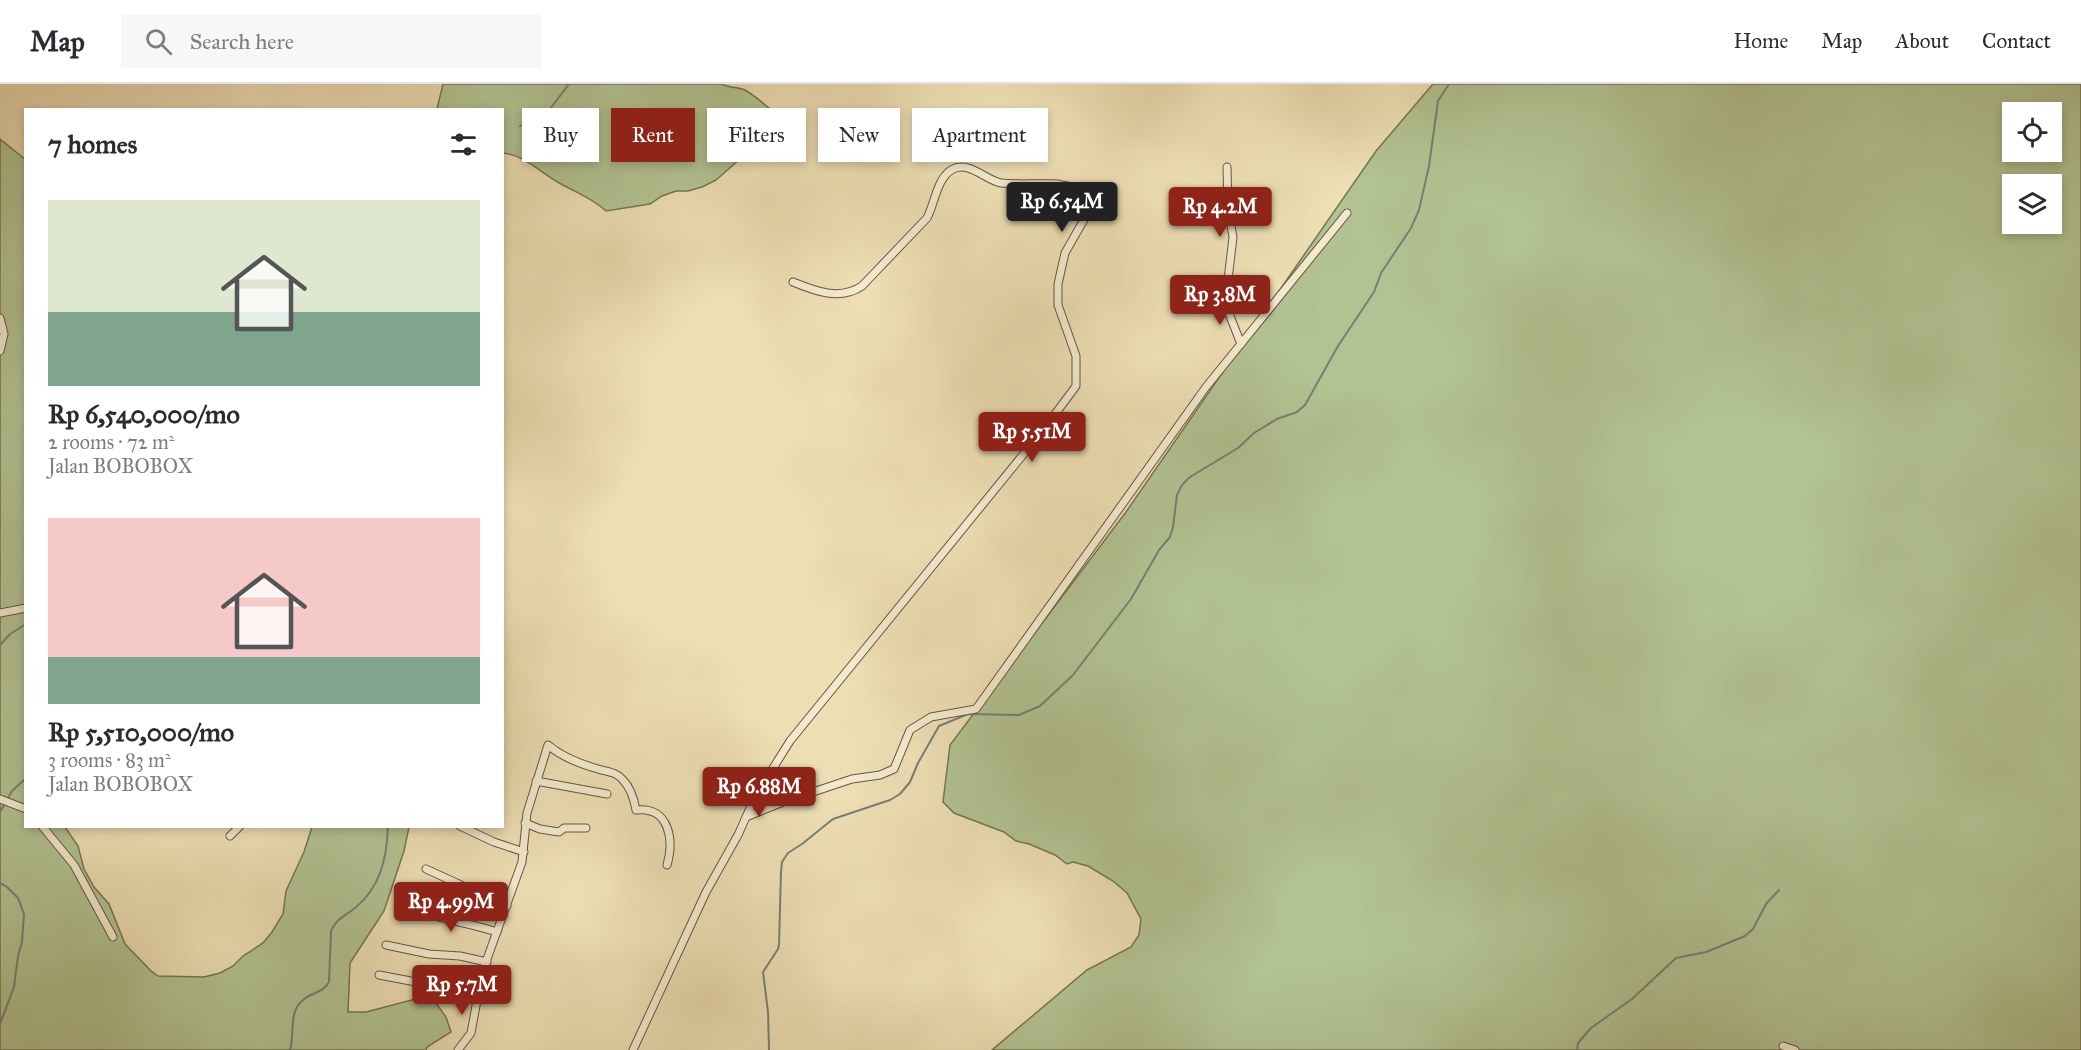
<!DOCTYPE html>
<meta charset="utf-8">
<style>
:root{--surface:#fff;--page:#f7f7f7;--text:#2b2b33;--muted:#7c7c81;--line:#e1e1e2;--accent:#8f2418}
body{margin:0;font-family:"IM FELL Great Primer",serif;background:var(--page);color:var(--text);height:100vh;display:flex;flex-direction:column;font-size:22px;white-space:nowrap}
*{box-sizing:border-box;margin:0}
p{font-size:20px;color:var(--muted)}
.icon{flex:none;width:33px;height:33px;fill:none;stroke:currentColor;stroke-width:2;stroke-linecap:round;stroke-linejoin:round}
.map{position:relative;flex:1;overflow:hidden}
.panel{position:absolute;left:24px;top:24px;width:480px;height:720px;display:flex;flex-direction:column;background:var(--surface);border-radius:0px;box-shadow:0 3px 9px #0003}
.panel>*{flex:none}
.hud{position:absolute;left:522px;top:24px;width:570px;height:54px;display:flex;gap:12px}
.controls{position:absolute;left:2002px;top:18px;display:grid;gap:12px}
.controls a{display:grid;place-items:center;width:60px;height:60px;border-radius:0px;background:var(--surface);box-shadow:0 3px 9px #0003;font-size:30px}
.price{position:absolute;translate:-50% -51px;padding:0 14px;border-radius:6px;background:var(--accent);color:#fff;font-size:20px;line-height:39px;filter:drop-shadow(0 2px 3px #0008)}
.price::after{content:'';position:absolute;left:50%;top:36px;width:18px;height:14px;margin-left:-9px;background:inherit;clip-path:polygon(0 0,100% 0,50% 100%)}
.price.on{background:#222;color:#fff}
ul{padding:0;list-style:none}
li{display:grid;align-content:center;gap:12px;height:318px;padding:0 24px}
li span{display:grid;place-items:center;height:186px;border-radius:0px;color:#555}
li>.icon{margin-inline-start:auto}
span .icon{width:108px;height:108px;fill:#fffc;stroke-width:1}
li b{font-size:26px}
h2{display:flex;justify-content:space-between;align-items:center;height:72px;padding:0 24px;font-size:26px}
.tag{padding:0 21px;border-radius:0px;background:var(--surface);box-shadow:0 3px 9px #0003;font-size:21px;line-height:54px}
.tag.on{background:var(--accent);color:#fff}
header{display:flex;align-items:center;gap:36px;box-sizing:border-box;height:84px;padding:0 30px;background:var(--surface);border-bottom:2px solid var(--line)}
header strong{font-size:28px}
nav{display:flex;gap:33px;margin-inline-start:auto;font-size:21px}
.search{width:420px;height:54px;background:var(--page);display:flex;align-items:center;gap:15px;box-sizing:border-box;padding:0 21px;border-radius:0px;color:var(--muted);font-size:22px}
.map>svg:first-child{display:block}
</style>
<header>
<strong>Map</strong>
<div class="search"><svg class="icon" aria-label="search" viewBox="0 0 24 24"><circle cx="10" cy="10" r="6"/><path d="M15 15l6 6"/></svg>Search here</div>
<nav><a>Home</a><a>Map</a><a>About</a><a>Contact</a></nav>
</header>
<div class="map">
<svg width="2081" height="966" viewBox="0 0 2081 966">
<rect width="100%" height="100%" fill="#eddeb4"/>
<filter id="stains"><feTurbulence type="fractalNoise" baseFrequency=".00333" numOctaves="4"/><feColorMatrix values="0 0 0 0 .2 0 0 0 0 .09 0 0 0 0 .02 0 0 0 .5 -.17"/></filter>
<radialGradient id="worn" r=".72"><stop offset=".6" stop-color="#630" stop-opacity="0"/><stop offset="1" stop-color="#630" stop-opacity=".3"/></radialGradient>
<!-- green -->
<g fill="#b2c292" stroke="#757654" stroke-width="1.5" fill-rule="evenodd">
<path d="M443,0H722C729,4 738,3 745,6C762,16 774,29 789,43L784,57L765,67L750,66L716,96L702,103L688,107H676L662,112L650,120L606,127C592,114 577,109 561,100C542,90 525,71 503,69L502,26L437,25Z"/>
<path d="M1433,0H2081V966H992L1087,886L1131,863L1139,851L1141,835L1127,809L1113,797L1088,782L1073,778L1067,780L1055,771L1029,760L1016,757L1004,748L954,729L943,718L950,661L1126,428L1376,67ZM2013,28H2052V68H2013ZM2013,100H2052V140H2013Z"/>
<path d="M0,55L26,76V742L65,743L78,762L84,785L94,803L109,820L125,860L151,887L158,892L204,893L220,889L233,882L243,872L263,859L272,848L283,830L286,807L304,768L312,743H409L404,767L384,827L350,879L348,928H366L427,912H431L446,933L451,948L427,963L426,966H0Z"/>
</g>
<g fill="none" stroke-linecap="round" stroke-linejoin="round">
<!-- stream -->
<g stroke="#748076" stroke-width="2">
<path d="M520,42L550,25L569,0"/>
<path d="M0,561L10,550L26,540"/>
<path d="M0,728L12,707L26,694"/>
<path d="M0,799L7,803L18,814L24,830L22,858L18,872L14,903L0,940"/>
<path d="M290,966C295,950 288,928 303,916C312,908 323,909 329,898L331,847C336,835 345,832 355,824C380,804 387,774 388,742"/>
<path d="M769,966L768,928L763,888L778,865L779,860L781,788L782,778L788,769L802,760L833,735L890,716L900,710L910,698L918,679L939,642L968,630L1019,631L1040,622L1073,591L1131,515L1159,466L1170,453L1173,443L1177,411L1182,401L1190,393L1238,364L1254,349L1277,335L1297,328L1305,321L1338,262L1374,208L1381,189L1411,144L1419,126L1429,82L1438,17L1449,0"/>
<path d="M1577,966L1578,959L1591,944L1632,915L1676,874L1706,868L1745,852L1753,845L1766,820L1779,806"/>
</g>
<!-- minor casing -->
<g stroke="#65563e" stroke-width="9">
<g id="minor">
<path d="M1227,83L1228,125L1233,153L1228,196V227L1241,260"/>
<path d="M0,234L4,250L0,267"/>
<path d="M0,529L26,524"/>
<path d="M536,697L607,710"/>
<path d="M0,715L26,725"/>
<path d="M746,733L783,718L852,695L880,691L894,685L910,646L931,633L976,625L1206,303L1347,129"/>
<path d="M525,739L540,745L559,748L564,744H586"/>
<path d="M42,742L74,781L113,853"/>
<path d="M460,742L494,758L524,768"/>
<path d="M230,752L240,742"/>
<path d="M426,785L507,822"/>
<path d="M413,826C441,835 469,839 497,848"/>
<path d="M386,861L429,870L460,872L487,878"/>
<path d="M379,891L479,910"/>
<path d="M1783,962L1795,966"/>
<path d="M458,966L471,949L482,889L522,778L527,729L548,661C562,673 580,680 598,685C607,688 617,688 623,696C631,704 634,715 636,726C670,722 674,757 667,781"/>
<path d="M633,966L706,808L738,751L755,713L790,657L1044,345L1076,302V272L1058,221V200L1065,169L1098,111C1084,106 1071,102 1057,100C1039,99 1019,101 1001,99C985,96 970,77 953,85C937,93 935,119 927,134L862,202C840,217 815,207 793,198"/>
</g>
</g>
<!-- minor -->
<use href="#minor" stroke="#f3eace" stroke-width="7"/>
</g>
<rect width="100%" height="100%" filter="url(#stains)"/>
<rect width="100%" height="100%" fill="url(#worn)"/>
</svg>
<div class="controls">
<a><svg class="icon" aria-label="locate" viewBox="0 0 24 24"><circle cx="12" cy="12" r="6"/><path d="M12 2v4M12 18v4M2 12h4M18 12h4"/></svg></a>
<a><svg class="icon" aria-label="layers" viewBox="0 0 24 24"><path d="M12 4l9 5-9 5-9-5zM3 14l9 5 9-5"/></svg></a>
</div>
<b class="price on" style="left:1062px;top:149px">Rp 6.54M</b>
<b class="price" style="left:1220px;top:154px">Rp 4.2M</b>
<b class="price" style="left:1220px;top:242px">Rp 3.8M</b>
<b class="price" style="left:1032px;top:379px">Rp 5.51M</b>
<b class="price" style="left:759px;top:734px">Rp 6.88M</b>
<b class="price" style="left:451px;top:849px">Rp 4.99M</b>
<b class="price" style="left:462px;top:932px">Rp 5.7M</b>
<div class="hud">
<a class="tag">Buy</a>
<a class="tag on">Rent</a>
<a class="tag">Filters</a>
<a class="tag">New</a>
<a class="tag">Apartment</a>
</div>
<section class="panel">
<h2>7 homes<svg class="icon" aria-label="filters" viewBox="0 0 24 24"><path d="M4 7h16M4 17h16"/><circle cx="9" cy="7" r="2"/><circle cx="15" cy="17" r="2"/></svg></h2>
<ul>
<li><span style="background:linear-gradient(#dfe7d0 60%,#7fa58c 0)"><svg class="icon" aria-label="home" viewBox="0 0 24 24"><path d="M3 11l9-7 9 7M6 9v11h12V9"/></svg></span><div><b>Rp 6,540,000/mo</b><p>2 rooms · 72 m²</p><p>Jalan BOBOBOX</p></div></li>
<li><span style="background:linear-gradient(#f6c9c9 75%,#7fa58c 0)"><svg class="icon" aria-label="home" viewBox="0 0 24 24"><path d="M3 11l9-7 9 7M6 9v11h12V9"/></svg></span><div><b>Rp 5,510,000/mo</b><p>3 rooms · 83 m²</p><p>Jalan BOBOBOX</p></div></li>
</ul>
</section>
</div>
